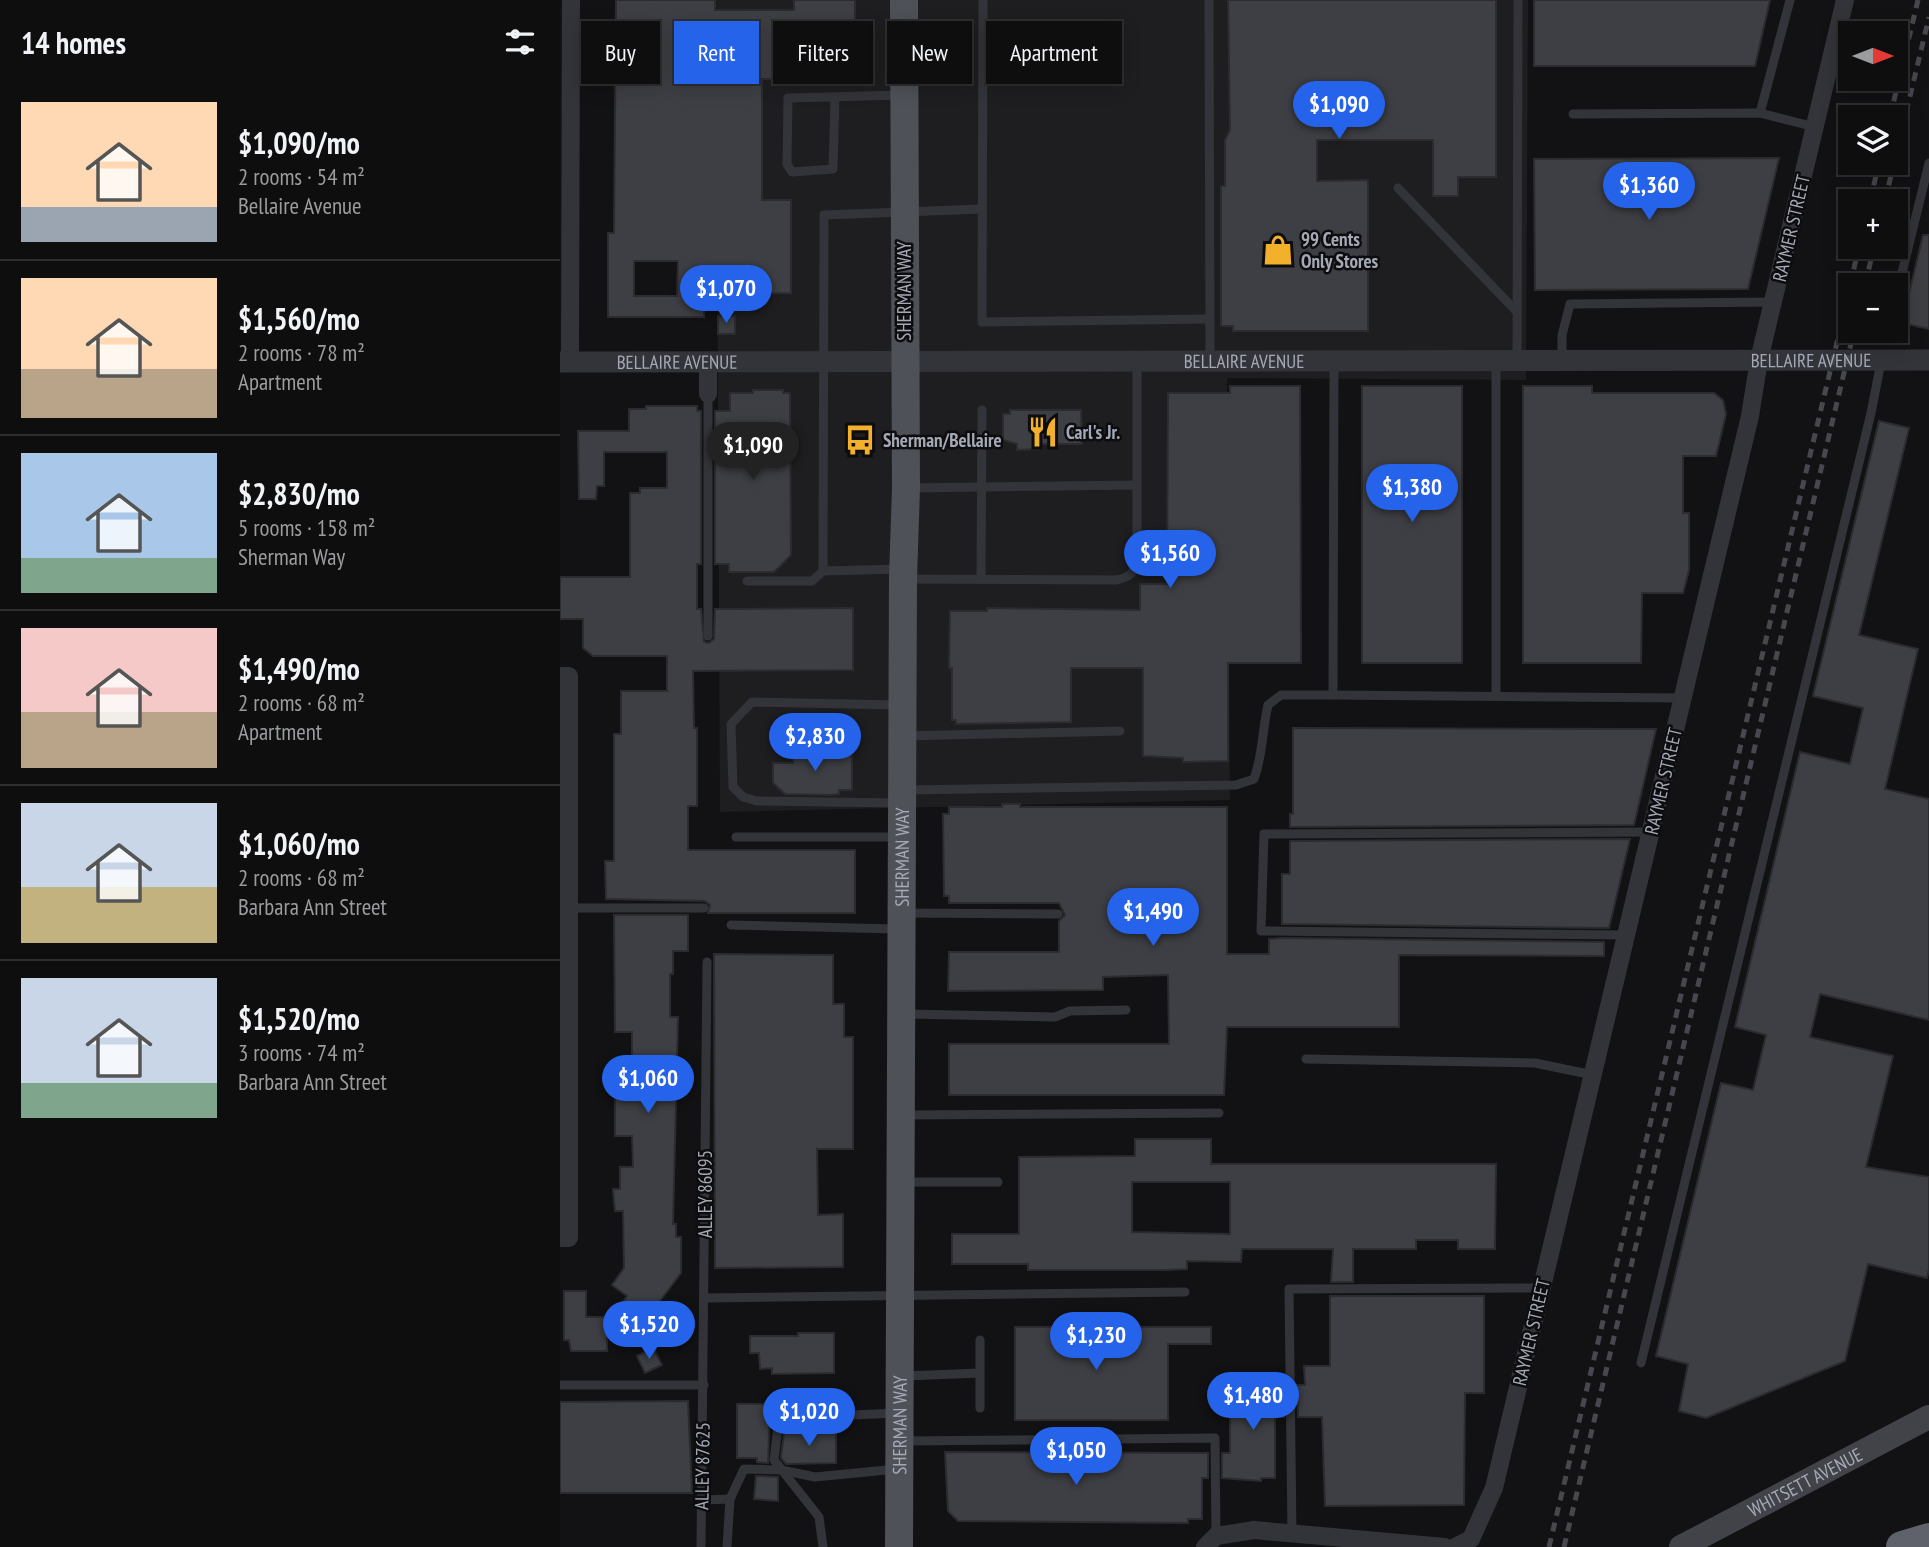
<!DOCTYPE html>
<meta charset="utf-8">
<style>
:root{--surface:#0e0e0f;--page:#1c1c1d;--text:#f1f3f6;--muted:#9b9c9e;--line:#2e2e2f;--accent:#2563eb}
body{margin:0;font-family:"PT Sans Narrow",sans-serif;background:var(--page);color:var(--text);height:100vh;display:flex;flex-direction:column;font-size:26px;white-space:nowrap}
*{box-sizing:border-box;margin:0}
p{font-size:23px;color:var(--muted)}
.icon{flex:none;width:38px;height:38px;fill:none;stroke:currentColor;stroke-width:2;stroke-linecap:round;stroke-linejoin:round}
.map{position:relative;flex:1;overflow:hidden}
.side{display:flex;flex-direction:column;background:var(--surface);width:560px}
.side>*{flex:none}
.top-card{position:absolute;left:21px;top:21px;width:665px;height:63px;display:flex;gap:14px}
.needle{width:46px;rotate:90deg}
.buttons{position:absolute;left:1278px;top:21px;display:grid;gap:14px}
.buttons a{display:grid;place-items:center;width:70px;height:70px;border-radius:0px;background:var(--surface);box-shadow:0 4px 18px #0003,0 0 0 2px var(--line);font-size:35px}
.price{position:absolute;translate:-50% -60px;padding:0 16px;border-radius:24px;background:var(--accent);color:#fff;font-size:23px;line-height:46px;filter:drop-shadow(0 2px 4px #0008)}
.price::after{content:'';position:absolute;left:50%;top:42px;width:21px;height:16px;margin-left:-10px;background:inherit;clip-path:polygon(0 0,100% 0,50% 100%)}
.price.active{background:#222;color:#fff}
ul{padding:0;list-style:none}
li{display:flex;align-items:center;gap:21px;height:175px;padding:0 21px}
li+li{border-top:2px solid var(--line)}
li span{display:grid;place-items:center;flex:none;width:196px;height:140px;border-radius:0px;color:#555}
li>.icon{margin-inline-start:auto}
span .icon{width:84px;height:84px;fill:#fffc;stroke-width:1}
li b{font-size:30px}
h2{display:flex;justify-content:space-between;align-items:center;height:84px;padding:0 21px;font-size:30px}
.pill{padding:0 24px;border-radius:0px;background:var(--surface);box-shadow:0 4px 18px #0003,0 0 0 2px var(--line);font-size:24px;line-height:63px}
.pill.active{background:var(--accent);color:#fff}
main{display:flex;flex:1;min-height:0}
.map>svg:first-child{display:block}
</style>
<main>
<section class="side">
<h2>14 homes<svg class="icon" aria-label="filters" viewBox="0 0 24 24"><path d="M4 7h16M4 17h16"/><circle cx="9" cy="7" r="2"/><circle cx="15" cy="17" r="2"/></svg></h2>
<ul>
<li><span style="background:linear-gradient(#ffd9b3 75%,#9aa5b1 0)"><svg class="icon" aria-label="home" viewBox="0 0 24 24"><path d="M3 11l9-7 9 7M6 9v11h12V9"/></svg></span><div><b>$1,090/mo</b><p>2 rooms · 54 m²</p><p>Bellaire Avenue</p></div></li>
<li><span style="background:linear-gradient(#ffd9b3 65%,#b9a48a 0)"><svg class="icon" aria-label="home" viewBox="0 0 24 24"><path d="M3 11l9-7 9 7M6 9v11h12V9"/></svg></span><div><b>$1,560/mo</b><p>2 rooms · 78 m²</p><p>Apartment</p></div></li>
<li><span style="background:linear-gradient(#a9c7e8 75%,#7fa58c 0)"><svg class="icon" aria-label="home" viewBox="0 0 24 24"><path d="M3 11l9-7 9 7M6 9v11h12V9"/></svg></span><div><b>$2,830/mo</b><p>5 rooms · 158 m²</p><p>Sherman Way</p></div></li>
<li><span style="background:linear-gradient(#f6c9c9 60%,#b9a48a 0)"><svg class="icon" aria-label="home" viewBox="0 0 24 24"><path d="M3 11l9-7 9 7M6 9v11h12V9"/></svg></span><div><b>$1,490/mo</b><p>2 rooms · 68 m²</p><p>Apartment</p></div></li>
<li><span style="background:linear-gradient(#c9d6e8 60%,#c2b280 0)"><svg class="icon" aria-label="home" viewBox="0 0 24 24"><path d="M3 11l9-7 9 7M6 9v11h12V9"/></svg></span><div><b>$1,060/mo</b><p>2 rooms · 68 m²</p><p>Barbara Ann Street</p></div></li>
<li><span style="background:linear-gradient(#c9d6e8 75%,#7fa58c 0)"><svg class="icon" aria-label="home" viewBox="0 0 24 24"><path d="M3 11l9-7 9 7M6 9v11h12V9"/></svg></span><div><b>$1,520/mo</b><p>3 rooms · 74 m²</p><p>Barbara Ann Street</p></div></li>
</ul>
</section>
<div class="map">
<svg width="1369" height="1547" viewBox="0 0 1369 1547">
<rect width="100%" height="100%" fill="#121214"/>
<!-- built -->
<path fill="#1e1e21" d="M156,0H968L966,380L667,378L670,800L160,812Z"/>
<!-- building -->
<g fill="#3e3f44" stroke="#2c2c30" stroke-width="2" fill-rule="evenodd">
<path d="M56,0H155V10H234V0H295V79H202V200H231V293L181,294V274H144V317H48V233H54ZM74,261H118L117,296H74Z"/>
<path d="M668,0H936V177H898V196H873V140H757V181L808,180V331H673V326H661V186H665V140L670,130Z"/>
<path d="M974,0H1210L1195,66H974Z"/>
<path d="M1219,158L1188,289L975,290L974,159Z"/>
<path d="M1363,235H1369V329L1342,323Z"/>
<rect x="158" y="316" width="17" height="18"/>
<path d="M670,386H740L741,663H668V761L623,762V758L583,756V668H511V722L396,724V720H392V668H389L390,611H427V608L580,610V584H607L608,393H670Z"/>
<rect x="802" y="386" width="100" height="277"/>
<path d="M963,386H1032V393H1154L1163,400L1166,414L1156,456H1123V513H1129V570L1123,593H1082L1081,663H963Z"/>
<path d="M193,390H223V393H230L231,555L214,572H169V564H155V411H170V393H193Z"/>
<path d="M86,406H137V411H141V564H137V609H141L144,642L149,643L154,639L155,609L293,608V670L133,671L134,728H137V806H128V850H295V913H148L150,905L145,901L46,899L45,861H54V734H61V691H107V656H33L23,648V619H0V577H70V493H80V488H107V452H44V486H37L36,499H19L18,431H69V409H86Z"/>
<path d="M450,410H521L522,444H480V449L457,450V444L443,440V414H450Z"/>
<path d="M1319,421L1349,428L1299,635L1358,649L1325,789L1369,799V1020L1260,994L1250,1037L1333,1056L1306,1167L1369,1177V1269L1367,1278L1308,1264L1285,1361L1146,1418L1119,1411L1128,1364L1096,1356L1161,1083L1193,1090L1206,1035L1175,1027L1240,752L1290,764L1303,708L1253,696Z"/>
<path d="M733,728L1096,729L1074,825L730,827V814H733Z"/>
<path d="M292,750V790H279V794L270,795L225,794L213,783V763H233V751Z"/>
<path d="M442,804H460V807H667V954H709V939L722,938L1044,942V956L839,955V1027H667L664,1095H389V1044H609L608,975L543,977V990L388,991L389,952H499V921L505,915L499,903H389V896H384L383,814H389V807H442Z"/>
<path d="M1070,839L1049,928L722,924V874H730V841Z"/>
<path d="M54,915H128V951H113V974H110V1017H118L113,1224H116V1237H121V1273L100,1301L116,1313L95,1343L55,1314L67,1296L52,1285L64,1268L63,1211H55L53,1189H60V1167H73L72,1136H55V1085H63V1064H72V1032H55Z"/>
<path d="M154,954L273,955V1004H284V1037H293V1149H257L258,1215L283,1214V1267L155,1268Z"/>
<path d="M575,1139H651V1164H936L935,1249H898V1240H856V1249H793V1282H771L773,1249H682L681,1262L627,1261V1269L605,1270H468V1264H392V1234H459V1157L575,1156ZM572,1182H670V1234L572,1232Z"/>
<path d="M4,1291H26V1317H47V1351H11L9,1340H4Z"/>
<path d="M770,1296H924V1393H905L904,1505L765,1506L762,1417H738L737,1385H745L744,1366H770Z"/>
<path d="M455,1327H651V1344H608V1420H455Z"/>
<path d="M238,1333H274V1373L212,1374V1368L200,1369L199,1353H190V1336H238Z"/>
<path d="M93,1348L102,1365L85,1373L77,1356Z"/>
<path d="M670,1385H723L724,1417H715V1478H701V1481L662,1478V1453H670Z"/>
<path d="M128,1401L132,1493H0V1402Z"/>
<path d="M177,1404H210L208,1463L197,1462V1458H177Z"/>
<path d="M224,1433H276V1463L226,1464L221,1458Z"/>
<path d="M385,1452L648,1453V1478H642V1519H628V1523L398,1521L388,1511Z"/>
<path d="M196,1476L218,1477V1501L194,1499Z"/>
</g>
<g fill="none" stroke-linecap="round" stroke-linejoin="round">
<!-- service -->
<g stroke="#333439" stroke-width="9">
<path d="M423,0L422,322L649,319"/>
<path d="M649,0L650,361"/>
<path d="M275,97L273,169L232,172L227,164L228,98L342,95"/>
<path d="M1200,113L1230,0"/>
<path d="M1013,114L1200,113L1255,127"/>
<path d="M838,188L957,312"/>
<path d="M1338,289L1369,163"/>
<path d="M957,360L958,0"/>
<path d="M1002,360V335L1010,304L1213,302"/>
<path d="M148,394V636"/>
<path d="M348,488L577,485"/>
<path d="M341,569L263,571L264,215L422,209"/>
<path d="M345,579L556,580C570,577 575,573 577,559V363"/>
<path d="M421,579L422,410"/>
<path d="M187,581H252L263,571"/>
<path d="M773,695L1123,698"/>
<path d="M936,696V362"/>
<path d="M337,705L192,702L171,724L173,787L183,797L197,801L338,803"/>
<path d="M344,736L560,731"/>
<path d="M346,790L676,785L694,779C703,755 702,730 708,705L721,695H773L774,362"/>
<path d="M176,837H337"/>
<path d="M9,908H144"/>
<path d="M343,913L498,914"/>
<path d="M171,925L336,929"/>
<path d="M1066,935L701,931L704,834L1091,832"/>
<path d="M346,1014L495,1017L510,1011L566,1010"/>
<path d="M746,1059L975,1063L1033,1075"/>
<path d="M346,1115L659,1113"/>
<path d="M346,1182H438"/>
<path d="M145,1298L625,1292"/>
<path d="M1081,1363L1311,413L1321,362"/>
<path d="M420,1373V1408"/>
<path d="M345,1376L420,1373V1340"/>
<path d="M0,1385H144"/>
<path d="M344,1441L655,1438L656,1536"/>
<path d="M142,1500L170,1499"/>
<path d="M732,1533L729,1289L982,1288"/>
<path d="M141,1547L147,962"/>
<path d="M167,1547L170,1499L184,1469L221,1470L255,1477L337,1469"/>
<path d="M263,1547L259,1517L214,1460L218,1426L225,1418L338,1413"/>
</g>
<!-- minor -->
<g stroke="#333439" stroke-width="18">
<path d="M10,362L11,0"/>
<path d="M148,362V394"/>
<path d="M0,676H9V1238H0"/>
<path d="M645,1547L656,1536L694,1530L885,1547"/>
<path d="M895,1547L911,1539L934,1488L1190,416L1199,360L1285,0"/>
</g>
<!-- tertiary -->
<path stroke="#333439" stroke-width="21" id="s1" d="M0,362L1369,360"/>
<!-- secondary -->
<path stroke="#414349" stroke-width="24" id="s2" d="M1121,1547L1369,1417"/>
<!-- primary -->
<path stroke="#4f5158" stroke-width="28" id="s3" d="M339,1547L343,578L346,488L344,0"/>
<!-- motorway -->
<path stroke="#5f626a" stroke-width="32" d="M1342,1547L1369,1539"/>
<!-- rail -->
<g stroke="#46484e" stroke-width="5" stroke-dasharray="9 7" stroke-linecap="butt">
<path d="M1330,117L1358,0"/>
<path d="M1335,159L1369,17"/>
<path d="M1310,201L1319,163"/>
<path d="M1325,201L1334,163"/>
<path d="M1290,285L1299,247"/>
<path d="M1305,285L1314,247"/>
<path d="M989,1547L1290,288"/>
<path d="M1004,1547L1294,331"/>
</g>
</g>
<!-- icons -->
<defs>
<g id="shop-bare" transform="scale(2.415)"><path d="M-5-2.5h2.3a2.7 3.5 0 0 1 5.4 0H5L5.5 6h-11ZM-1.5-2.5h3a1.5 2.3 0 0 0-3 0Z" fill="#f3b02b" stroke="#0d0d0f" stroke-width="2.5" paint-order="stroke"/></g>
<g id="restaurant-bare" transform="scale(2.415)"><path d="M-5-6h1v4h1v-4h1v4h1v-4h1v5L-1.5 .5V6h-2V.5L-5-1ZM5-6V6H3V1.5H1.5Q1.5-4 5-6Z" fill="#f3b02b" stroke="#0d0d0f" stroke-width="2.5" paint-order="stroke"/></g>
<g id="bus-bare" transform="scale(2.415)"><path d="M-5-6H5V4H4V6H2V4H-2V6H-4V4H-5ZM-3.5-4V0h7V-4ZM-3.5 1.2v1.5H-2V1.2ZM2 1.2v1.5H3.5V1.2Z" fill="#f3b02b" stroke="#0d0d0f" stroke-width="2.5" paint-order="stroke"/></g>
</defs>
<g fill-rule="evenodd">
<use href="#shop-bare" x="718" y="250"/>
<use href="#restaurant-bare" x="483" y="432"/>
<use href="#bus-bare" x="300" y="440"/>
</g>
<g text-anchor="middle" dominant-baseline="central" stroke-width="5" stroke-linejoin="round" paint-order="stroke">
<!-- street labels -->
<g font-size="19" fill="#a4a9b5" stroke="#0d0d0f">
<text transform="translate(1231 228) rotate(-77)">RAYMER STREET</text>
<text transform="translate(344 291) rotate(-90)">SHERMAN WAY</text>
<text stroke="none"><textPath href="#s1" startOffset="1251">BELLAIRE AVENUE</textPath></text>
<text stroke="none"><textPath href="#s1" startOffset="684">BELLAIRE AVENUE</textPath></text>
<text stroke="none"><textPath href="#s1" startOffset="117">BELLAIRE AVENUE</textPath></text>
<text transform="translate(1103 781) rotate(-77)">RAYMER STREET</text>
<text stroke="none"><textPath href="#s3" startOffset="690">SHERMAN WAY</textPath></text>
<text transform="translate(145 1194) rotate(-90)">ALLEY 86095</text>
<text transform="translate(971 1332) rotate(-77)">RAYMER STREET</text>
<text stroke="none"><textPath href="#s3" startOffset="122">SHERMAN WAY</textPath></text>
<text transform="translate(142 1466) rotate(-89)">ALLEY 87625</text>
<text stroke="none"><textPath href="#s2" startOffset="140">WHITSETT AVENUE</textPath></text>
</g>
<!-- poi labels -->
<g font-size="19" font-weight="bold" fill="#a4a9b5" stroke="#0d0d0f" text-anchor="start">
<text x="741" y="239">99 Cents<tspan x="741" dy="22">Only Stores</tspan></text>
<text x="506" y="432">Carl's Jr.</text>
<text x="323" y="440">Sherman/Bellaire</text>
</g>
</g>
</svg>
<div class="buttons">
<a><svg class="needle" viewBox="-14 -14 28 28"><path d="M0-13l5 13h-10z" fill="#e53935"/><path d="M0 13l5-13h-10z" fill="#9b9c9e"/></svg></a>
<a><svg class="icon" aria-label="layers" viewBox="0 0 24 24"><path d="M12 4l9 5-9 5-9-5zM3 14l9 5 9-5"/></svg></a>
<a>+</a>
<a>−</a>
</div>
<b class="price" style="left:779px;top:141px">$1,090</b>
<b class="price" style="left:1089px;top:222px">$1,360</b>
<b class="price" style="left:166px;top:325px">$1,070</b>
<b class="price active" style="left:193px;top:482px">$1,090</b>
<b class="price" style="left:852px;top:524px">$1,380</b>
<b class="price" style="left:610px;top:590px">$1,560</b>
<b class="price" style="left:255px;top:773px">$2,830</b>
<b class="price" style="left:593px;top:948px">$1,490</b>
<b class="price" style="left:88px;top:1115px">$1,060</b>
<b class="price" style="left:89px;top:1361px">$1,520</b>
<b class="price" style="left:536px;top:1372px">$1,230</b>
<b class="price" style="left:693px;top:1432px">$1,480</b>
<b class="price" style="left:249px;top:1448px">$1,020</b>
<b class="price" style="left:516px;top:1487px">$1,050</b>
<div class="top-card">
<a class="pill">Buy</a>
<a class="pill active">Rent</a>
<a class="pill">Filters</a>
<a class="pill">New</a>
<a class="pill">Apartment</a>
</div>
</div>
</main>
